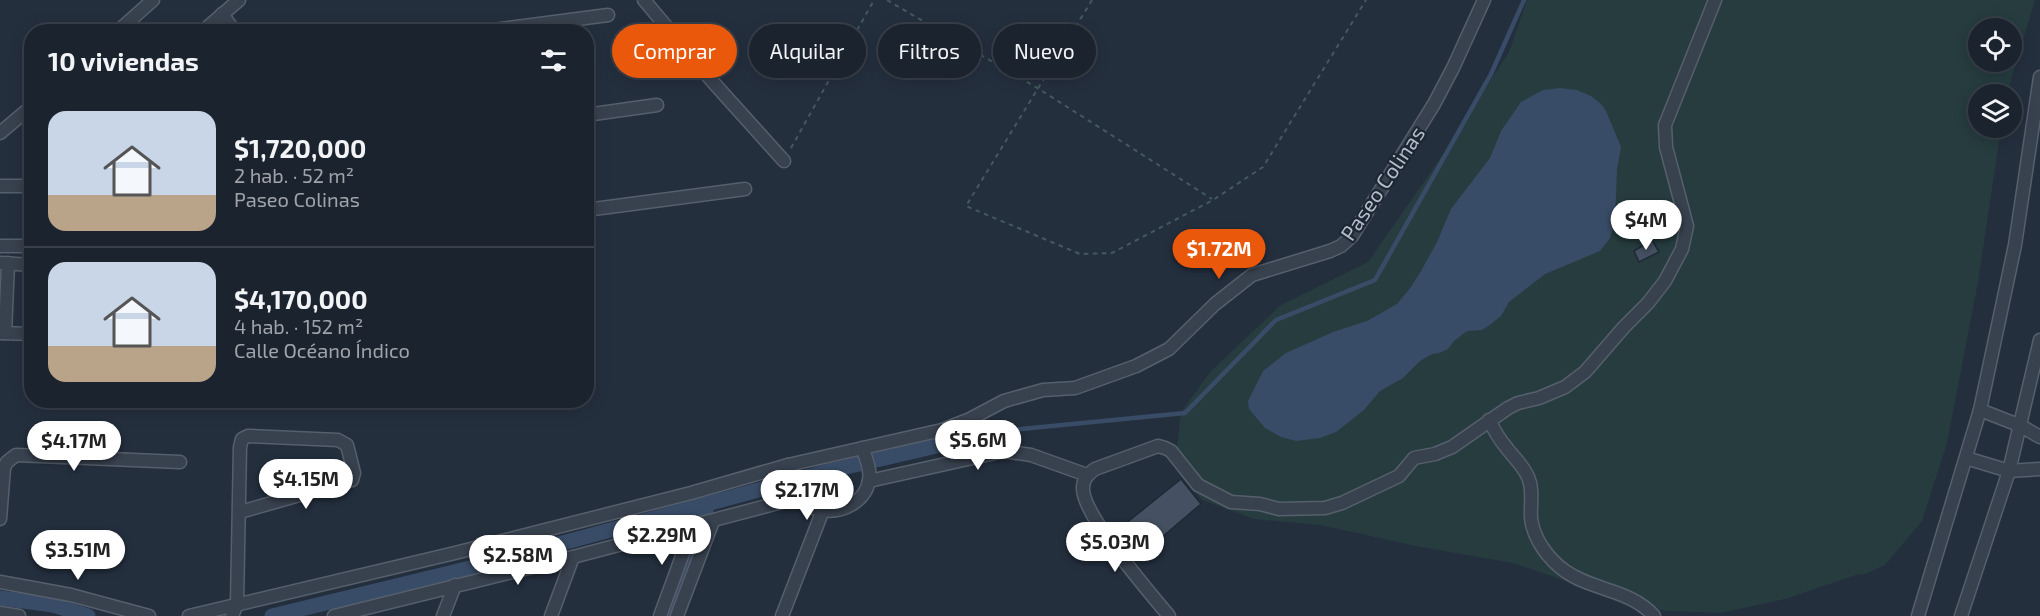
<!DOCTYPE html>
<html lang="es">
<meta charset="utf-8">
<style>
:root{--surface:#1b232e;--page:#242b36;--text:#f1f3f6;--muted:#a0a4aa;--line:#39404a;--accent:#ea580c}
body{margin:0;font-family:"Exo 2",sans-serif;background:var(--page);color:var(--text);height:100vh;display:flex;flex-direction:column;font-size:22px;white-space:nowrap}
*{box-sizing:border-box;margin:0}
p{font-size:20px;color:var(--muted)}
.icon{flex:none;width:33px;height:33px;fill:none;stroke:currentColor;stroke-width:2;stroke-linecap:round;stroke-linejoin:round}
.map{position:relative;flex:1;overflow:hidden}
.drawer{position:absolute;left:24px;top:24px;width:570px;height:384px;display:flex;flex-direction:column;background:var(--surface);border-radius:24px;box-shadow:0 3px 15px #0003,0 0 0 2px var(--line)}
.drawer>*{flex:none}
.hud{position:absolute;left:612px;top:24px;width:570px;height:54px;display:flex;gap:12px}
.tools{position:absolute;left:1968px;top:18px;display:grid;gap:12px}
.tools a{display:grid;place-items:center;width:54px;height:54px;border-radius:50%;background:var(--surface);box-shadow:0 3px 15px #0003,0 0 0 2px var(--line);font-size:30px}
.price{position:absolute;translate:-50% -51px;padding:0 14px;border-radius:21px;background:#fff;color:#222;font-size:20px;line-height:39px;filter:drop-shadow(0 2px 3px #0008)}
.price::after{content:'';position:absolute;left:50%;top:36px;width:18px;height:14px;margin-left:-9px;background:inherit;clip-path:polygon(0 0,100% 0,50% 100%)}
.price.selected{background:var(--accent);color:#fff}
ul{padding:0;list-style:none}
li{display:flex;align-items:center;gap:18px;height:150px;padding:0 24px}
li+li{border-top:2px solid var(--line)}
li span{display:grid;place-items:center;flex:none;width:168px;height:120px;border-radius:18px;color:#555}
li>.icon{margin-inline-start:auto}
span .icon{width:72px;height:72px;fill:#fffc;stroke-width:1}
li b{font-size:26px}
h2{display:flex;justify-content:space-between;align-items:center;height:72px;padding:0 24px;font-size:26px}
.pill{padding:0 21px;border-radius:27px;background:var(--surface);box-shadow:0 3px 15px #0003,0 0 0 2px var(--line);font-size:21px;line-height:54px}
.pill.selected{background:var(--accent);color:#fff}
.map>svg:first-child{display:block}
</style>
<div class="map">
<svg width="2040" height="616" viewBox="0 0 2040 616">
<rect width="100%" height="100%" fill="#242f3e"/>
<!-- green -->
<path fill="#263c3f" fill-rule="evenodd" d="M1527,0H2035L2007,94H1978V128H2001L1978,282L1947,443L1922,521L1885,565L1865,574L1856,575L1785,599L1721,613L1670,611L1629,607L1569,582L1513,563L1421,547L1320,525L1254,519L1202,500L1178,469L1177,448L1181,412L1211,371L1281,305L1368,262L1435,166L1509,52ZM1978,28H2012V62H1978Z"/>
<!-- water -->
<path fill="#394c67" d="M1560,88L1577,90L1591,96L1600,103L1606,111L1621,147L1617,169L1615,220L1610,238L1600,251L1545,274L1509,302L1501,316L1491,324L1482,330L1467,331L1454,341L1448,349L1439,353L1432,354L1420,361L1403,378L1380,391L1364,410L1336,432L1320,438L1296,441L1281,437L1265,428L1249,409L1248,401L1263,371L1286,353L1333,332L1367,321L1397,304L1411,287L1421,271L1437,242L1451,209L1490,158L1501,131L1521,102L1543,90Z"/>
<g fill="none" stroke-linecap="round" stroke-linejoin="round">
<!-- stream -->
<path stroke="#394c67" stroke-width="4.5" d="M1001,431L1185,413L1276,320L1375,280L1491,74L1524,0"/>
<!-- canal -->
<g stroke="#394c67" stroke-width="15">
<path d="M0,598L53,605L88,616"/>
<path d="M272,616L466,569L829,471L1001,431"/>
<path d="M669,616L706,511"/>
</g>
</g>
<!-- building -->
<g fill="#455162" stroke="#1f2835" stroke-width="1.5">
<path d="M1652,240L1659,252L1639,262L1634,251Z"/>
<path d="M1181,479L1201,504L1148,549L1125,524Z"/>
</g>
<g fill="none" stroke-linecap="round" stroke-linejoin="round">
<!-- street casing -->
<g stroke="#565f6c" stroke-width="15">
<g id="street">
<path d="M644,0L712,81L784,161"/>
<path d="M222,14L235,32"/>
<path d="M117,32L153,0"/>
<path d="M202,32L239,0"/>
<path d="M478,32L608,15"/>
<path d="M586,115L657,105"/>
<path d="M0,133L32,106"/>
<path d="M0,186H32"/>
<path d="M586,210L745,189"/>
<path d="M0,246H32"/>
<path d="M1,263L32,265"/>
<path d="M0,333L32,334"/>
<path d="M5,333L8,263"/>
<path d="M1980,410L2021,426L2040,437"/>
<path d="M1489,420C1494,430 1499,439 1506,447C1513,457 1523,465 1528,477C1534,490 1530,504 1531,518C1533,538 1548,559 1565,571C1593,591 1630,589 1654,616"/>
<path d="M1966,458L2009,471L2040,469"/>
<path d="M788,465L797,498"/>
<path d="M869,481L1004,451L1031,455L1087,475"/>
<path d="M0,519L4,468L7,462L16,455L180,462"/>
<path d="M0,582L71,595L149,616"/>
<path d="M0,613L19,616"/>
<path d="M189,616L455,553L691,493L788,465L942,430L970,419L1004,401L1043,390L1075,388L1136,366L1169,349L1215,304L1252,275L1330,251L1341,246L1352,236L1434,104L1453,68L1484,0"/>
<path d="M232,616L237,604L240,447L242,439L248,436L338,440L347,445L354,473L352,480L240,512"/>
<path d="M334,616L573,557L797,498C805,504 812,509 822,510C842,514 866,501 869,480C871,470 866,457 862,448"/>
<path d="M443,616L455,585"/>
<path d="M551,616L573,557"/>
<path d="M660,616L693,526"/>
<path d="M677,616L713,521"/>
<path d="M782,616L823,510"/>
<path d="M1169,616C1150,593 1082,515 1083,488C1083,479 1088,474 1095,469L1158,446L1165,448L1171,451L1198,485L1231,502L1260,504L1279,509L1325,508L1342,503L1399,476L1414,458L1435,454L1452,447L1508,408L1518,403L1539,398L1565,387L1585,372L1624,327L1648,303L1665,281L1682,249L1687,226L1666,147L1665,125L1715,0"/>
<path d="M1918,616L1980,410L2015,245L2040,77"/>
<path d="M1961,616L2009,471L2040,340"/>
</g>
</g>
<!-- path -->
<g stroke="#44595c" stroke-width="2" stroke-dasharray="4.5 4.5" stroke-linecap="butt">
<path d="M887,0L1039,89L1212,199"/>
<path d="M1092,0L966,206L1080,254L1112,253L1213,200L1263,167L1366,0"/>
<path d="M791,148L874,0"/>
</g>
<!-- street -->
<use href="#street" stroke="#38414e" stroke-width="12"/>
</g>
<g text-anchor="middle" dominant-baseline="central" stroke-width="4.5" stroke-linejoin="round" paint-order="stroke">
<!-- street labels -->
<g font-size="21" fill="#b4bcc9" stroke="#1d2633">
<text transform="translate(1382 183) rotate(-56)">Paseo Colinas</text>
</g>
</g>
</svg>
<div class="tools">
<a><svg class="icon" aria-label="locate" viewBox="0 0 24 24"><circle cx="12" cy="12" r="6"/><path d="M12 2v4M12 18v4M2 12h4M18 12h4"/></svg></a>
<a><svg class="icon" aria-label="layers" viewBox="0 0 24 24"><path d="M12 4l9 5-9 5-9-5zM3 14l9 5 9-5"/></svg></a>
</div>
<b class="price" style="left:1646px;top:251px">$4M</b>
<b class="price selected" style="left:1219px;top:280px">$1.72M</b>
<b class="price" style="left:978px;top:471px">$5.6M</b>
<b class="price" style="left:74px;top:472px">$4.17M</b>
<b class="price" style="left:306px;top:510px">$4.15M</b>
<b class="price" style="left:807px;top:521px">$2.17M</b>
<b class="price" style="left:662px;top:566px">$2.29M</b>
<b class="price" style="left:1115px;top:573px">$5.03M</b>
<b class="price" style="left:78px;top:581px">$3.51M</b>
<b class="price" style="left:518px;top:586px">$2.58M</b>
<div class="hud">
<a class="pill selected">Comprar</a>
<a class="pill">Alquilar</a>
<a class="pill">Filtros</a>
<a class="pill">Nuevo</a>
</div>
<section class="drawer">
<h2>10 viviendas<svg class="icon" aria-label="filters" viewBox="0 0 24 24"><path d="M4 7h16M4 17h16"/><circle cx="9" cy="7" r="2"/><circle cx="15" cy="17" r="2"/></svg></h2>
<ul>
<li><span style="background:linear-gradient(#c9d6e8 70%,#b9a48a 0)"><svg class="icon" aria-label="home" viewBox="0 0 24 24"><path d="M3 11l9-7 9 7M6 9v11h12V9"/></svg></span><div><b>$1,720,000</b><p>2 hab. · 52 m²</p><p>Paseo Colinas</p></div></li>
<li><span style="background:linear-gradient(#c9d6e8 70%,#b9a48a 0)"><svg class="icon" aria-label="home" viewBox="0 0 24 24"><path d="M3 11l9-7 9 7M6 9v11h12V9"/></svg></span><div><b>$4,170,000</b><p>4 hab. · 152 m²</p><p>Calle Océano Índico</p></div></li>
</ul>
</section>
</div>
